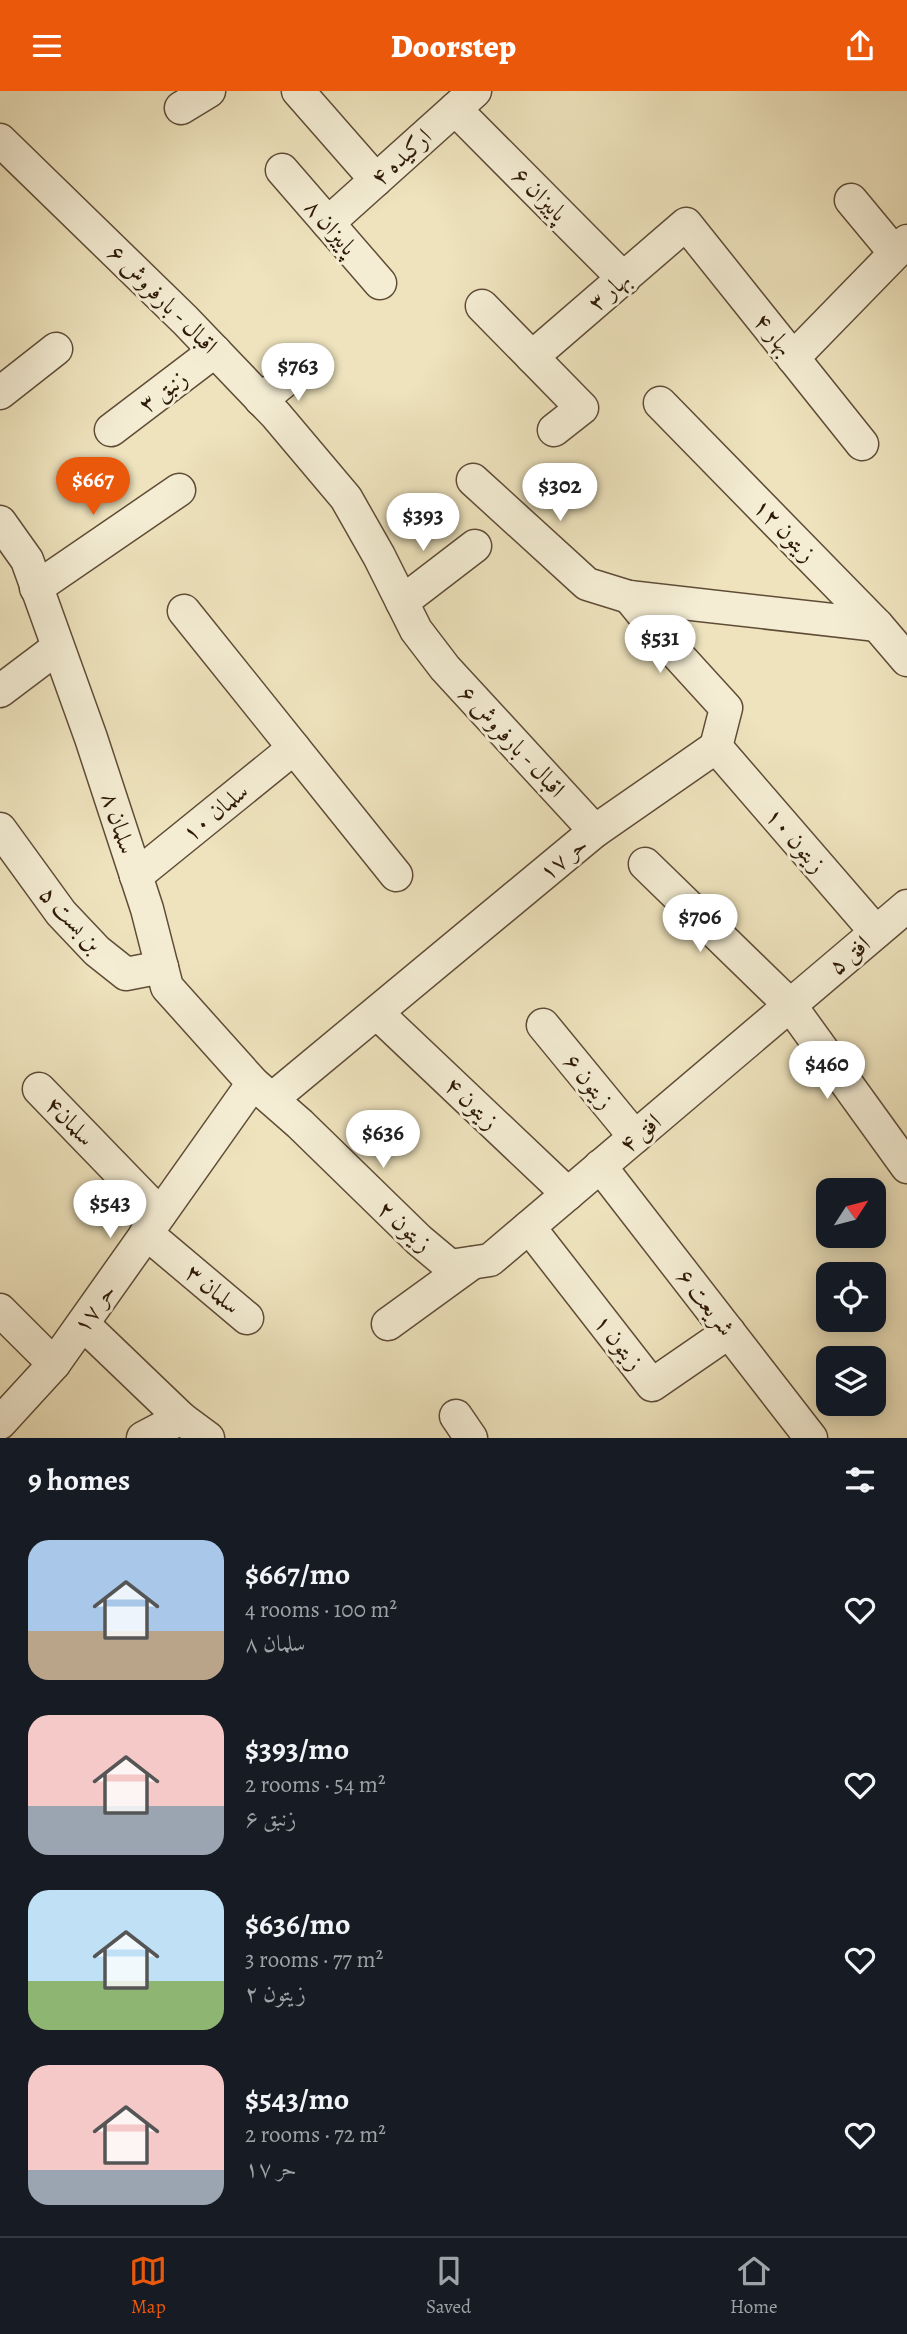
<!DOCTYPE html>
<meta charset="utf-8">
<style>
:root{--surface:#171b24;--page:#20242c;--text:#f1f3f6;--muted:#9ea1a6;--line:#363941;--accent:#ea580c}
body{margin:0;font-family:Alegreya,Amiri,serif;background:var(--page);color:var(--text);height:100vh;display:flex;flex-direction:column;font-size:26px;white-space:nowrap}
*{box-sizing:border-box;margin:0}
p{font-size:23px;color:var(--muted)}
.icon{flex:none;width:38px;height:38px;fill:none;stroke:currentColor;stroke-width:2;stroke-linecap:round;stroke-linejoin:round}
.map{position:relative;height:1347px;overflow:hidden}
.drawer{display:flex;flex-direction:column;background:var(--surface);flex:1}
.drawer>*{flex:none}
.needle{width:46px;rotate:54deg}
.tools{position:absolute;left:816px;top:1087px;display:grid;gap:14px}
.tools a{display:grid;place-items:center;width:70px;height:70px;border-radius:14px;background:var(--surface);box-shadow:0 4px 18px #0003;font-size:35px}
.price{position:absolute;translate:-50% -60px;padding:0 16px;border-radius:24px;background:#fff;color:#222;font-size:23px;line-height:46px;filter:drop-shadow(0 2px 4px #0008)}
.price::after{content:'';position:absolute;left:50%;top:42px;width:21px;height:16px;margin-left:-10px;background:inherit;clip-path:polygon(0 0,100% 0,50% 100%)}
.price.current{background:var(--accent);color:#fff}
ul{padding:0;list-style:none}
li{display:flex;align-items:center;gap:21px;height:175px;padding:0 28px}
li span{display:grid;place-items:center;flex:none;width:196px;height:140px;border-radius:21px;color:#555}
li>.icon{margin-inline-start:auto}
span .icon{width:84px;height:84px;fill:#fffc;stroke-width:1}
li b{font-size:30px}
h2{display:flex;justify-content:space-between;align-items:center;height:84px;padding:0 28px;font-size:30px}
header{display:flex;justify-content:space-between;align-items:center;height:91px;padding:0 28px;background:var(--accent);color:#fff;font-size:32px;font-weight:800}
.dock{display:flex;justify-content:space-around;align-items:center;height:98px;border-top:2px solid var(--line);background:var(--surface);font-size:19px;color:var(--muted)}
.dock a{display:grid;justify-items:center;gap:4px}
.dock .current{color:var(--accent)}
.map>svg:first-child{display:block}
</style>
<header><svg class="icon" aria-label="menu" viewBox="0 0 24 24"><path d="M4 6h16M4 12h16M4 18h16"/></svg>Doorstep<svg class="icon" aria-label="share" viewBox="0 0 24 24"><path d="M12 15V3M7 8l5-5 5 5M5 13v7h14v-7"/></svg></header>
<div class="map">
<svg width="907" height="1347" viewBox="0 0 907 1347">
<rect width="100%" height="100%" fill="#eee3bd"/>
<filter id="stains"><feTurbulence type="fractalNoise" baseFrequency=".00286" numOctaves="4"/><feColorMatrix values="0 0 0 0 .2 0 0 0 0 .09 0 0 0 0 .02 0 0 0 .5 -.17"/></filter>
<radialGradient id="worn" r=".72"><stop offset=".6" stop-color="#630" stop-opacity="0"/><stop offset="1" stop-color="#630" stop-opacity=".3"/></radialGradient>
<g fill="none" stroke-linecap="round" stroke-linejoin="round">
<!-- minor casing -->
<g stroke="#5f4c37" stroke-width="35">
<g id="minor">
<path d="M298,0L376,89"/>
<path d="M181,17L209,0"/>
<path d="M455,18L624,188"/>
<path d="M0,49L185,229L276,324L346,407L379,465L416,539L445,577L595,740"/>
<path d="M282,79L380,192"/>
<path d="M851,109L895,162"/>
<path d="M328,132L475,0"/>
<path d="M482,215L582,317L554,339"/>
<path d="M532,266L686,133L862,353"/>
<path d="M793,267L907,150"/>
<path d="M0,302L56,258"/>
<path d="M261,309L303,275"/>
<path d="M660,312L877,534L907,569"/>
<path d="M111,339L215,260"/>
<path d="M473,389L587,493L629,506L877,534"/>
<path d="M0,431L27,469L91,647L147,818L167,896L253,992L300,1033L419,1149L450,1175L490,1169L907,815"/>
<path d="M36,497L179,399"/>
<path d="M402,511L475,455"/>
<path d="M184,520L396,784"/>
<path d="M0,600L57,557"/>
<path d="M716,656L876,841"/>
<path d="M0,738L61,822L97,860L126,883L162,876"/>
<path d="M645,773L790,914L907,1076"/>
<path d="M136,785L294,657"/>
<path d="M377,922L568,1103"/>
<path d="M543,934L635,1046"/>
<path d="M39,998L160,1123"/>
<path d="M272,1008L595,740L716,656L726,617L664,549L629,506"/>
<path d="M600,1075L811,1347"/>
<path d="M529,1136L652,1294L729,1241"/>
<path d="M146,1142L247,1227"/>
<path d="M0,1219L54,1273"/>
<path d="M83,1233L181,1327L208,1347"/>
<path d="M388,1233L472,1172"/>
<path d="M456,1325L471,1347"/>
<path d="M0,1332L54,1273L253,992"/>
<path d="M143,1347L181,1327"/>
</g>
</g>
<!-- minor -->
<use href="#minor" stroke="#f4edd4" stroke-width="32"/>
</g>
<g text-anchor="middle" dominant-baseline="central" stroke-width="6" stroke-linejoin="round" paint-order="stroke">
<!-- street labels -->
<g font-size="24" fill="#2f1a0a" stroke="#f4edd4">
<text transform="translate(401 66) rotate(-42)">ارکیده ۴</text>
<text transform="translate(540 103) rotate(45)">پاییزان ۶</text>
<text transform="translate(331 136) rotate(49)">پاییزان ۸</text>
<text transform="translate(609 200) rotate(-41)">بهار ۳</text>
<text transform="translate(163 208) rotate(45)">اقبال - بارفروش ۶</text>
<text transform="translate(774 243) rotate(51)">بهار ۴</text>
<text transform="translate(163 300) rotate(-37)">زنبق ۳</text>
<text transform="translate(785 439) rotate(46)">زیتون ۱۲</text>
<text transform="translate(512 650) rotate(47)">اقبال - بارفروش ۶</text>
<text transform="translate(215 721) rotate(-39)">سلمان ۱۰</text>
<text transform="translate(119 732) rotate(72)">سلمان ۸</text>
<text transform="translate(796 749) rotate(49)">زیتون ۱۰</text>
<text transform="translate(563 767) rotate(-40)">حر ۱۷</text>
<text transform="translate(71 828) rotate(48)">بن بست ۵</text>
<text transform="translate(849 864) rotate(-40)">افق ۵</text>
<text transform="translate(589 990) rotate(51)">زیتون ۶</text>
<text transform="translate(472 1012) rotate(44)">زیتون ۴</text>
<text transform="translate(70 1030) rotate(46)">سلمان۴</text>
<text transform="translate(640 1042) rotate(-40)">افق ۴</text>
<text transform="translate(405 1135) rotate(42)">زیتون ۲</text>
<text transform="translate(213 1198) rotate(40)">سلمان ۳</text>
<text transform="translate(706 1211) rotate(52)">شریعت ۶</text>
<text transform="translate(94 1217) rotate(-55)">حر ۱۷</text>
<text transform="translate(619 1251) rotate(52)">زیتون ۱</text>
</g>
</g>
<rect width="100%" height="100%" filter="url(#stains)"/>
<rect width="100%" height="100%" fill="url(#worn)"/>
</svg>
<div class="tools">
<a><svg class="needle" viewBox="-14 -14 28 28"><path d="M0-13l5 13h-10z" fill="#e53935"/><path d="M0 13l5-13h-10z" fill="#9ea1a6"/></svg></a>
<a><svg class="icon" aria-label="locate" viewBox="0 0 24 24"><circle cx="12" cy="12" r="6"/><path d="M12 2v4M12 18v4M2 12h4M18 12h4"/></svg></a>
<a><svg class="icon" aria-label="layers" viewBox="0 0 24 24"><path d="M12 4l9 5-9 5-9-5zM3 14l9 5 9-5"/></svg></a>
</div>
<b class="price" style="left:298px;top:312px">$763</b>
<b class="price current" style="left:93px;top:426px">$667</b>
<b class="price" style="left:560px;top:432px">$302</b>
<b class="price" style="left:423px;top:462px">$393</b>
<b class="price" style="left:660px;top:584px">$531</b>
<b class="price" style="left:700px;top:863px">$706</b>
<b class="price" style="left:827px;top:1010px">$460</b>
<b class="price" style="left:383px;top:1079px">$636</b>
<b class="price" style="left:110px;top:1149px">$543</b>
</div>
<section class="drawer">
<h2>9 homes<svg class="icon" aria-label="filters" viewBox="0 0 24 24"><path d="M4 7h16M4 17h16"/><circle cx="9" cy="7" r="2"/><circle cx="15" cy="17" r="2"/></svg></h2>
<ul>
<li><span style="background:linear-gradient(#a9c7e8 65%,#b9a48a 0)"><svg class="icon" aria-label="home" viewBox="0 0 24 24"><path d="M3 11l9-7 9 7M6 9v11h12V9"/></svg></span><div><b>$667/mo</b><p>4 rooms · 100 m²</p><p>سلمان ۸</p></div><svg class="icon" aria-label="heart" viewBox="0 0 24 24"><path d="M12 20l-8-8c-3-5 5-10 8-4 3-6 11-1 8 4z"/></svg></li>
<li><span style="background:linear-gradient(#f6c9c9 65%,#9aa5b1 0)"><svg class="icon" aria-label="home" viewBox="0 0 24 24"><path d="M3 11l9-7 9 7M6 9v11h12V9"/></svg></span><div><b>$393/mo</b><p>2 rooms · 54 m²</p><p>زنبق ۶</p></div><svg class="icon" aria-label="heart" viewBox="0 0 24 24"><path d="M12 20l-8-8c-3-5 5-10 8-4 3-6 11-1 8 4z"/></svg></li>
<li><span style="background:linear-gradient(#bfe0f5 65%,#8fb573 0)"><svg class="icon" aria-label="home" viewBox="0 0 24 24"><path d="M3 11l9-7 9 7M6 9v11h12V9"/></svg></span><div><b>$636/mo</b><p>3 rooms · 77 m²</p><p>زیتون ۲</p></div><svg class="icon" aria-label="heart" viewBox="0 0 24 24"><path d="M12 20l-8-8c-3-5 5-10 8-4 3-6 11-1 8 4z"/></svg></li>
<li><span style="background:linear-gradient(#f6c9c9 75%,#9aa5b1 0)"><svg class="icon" aria-label="home" viewBox="0 0 24 24"><path d="M3 11l9-7 9 7M6 9v11h12V9"/></svg></span><div><b>$543/mo</b><p>2 rooms · 72 m²</p><p>حر ۱۷</p></div><svg class="icon" aria-label="heart" viewBox="0 0 24 24"><path d="M12 20l-8-8c-3-5 5-10 8-4 3-6 11-1 8 4z"/></svg></li>
</ul>
</section>
<nav class="dock">
<a class="current"><svg class="icon" aria-label="map" viewBox="0 0 24 24"><path d="M3 6l6-2 6 2 6-2v14l-6 2-6-2-6 2zM9 4v14M15 6v14"/></svg>Map</a>
<a><svg class="icon" aria-label="saved" viewBox="0 0 24 24"><path d="M7 4h10v16l-5-4-5 4z"/></svg>Saved</a>
<a><svg class="icon" aria-label="home" viewBox="0 0 24 24"><path d="M3 11l9-7 9 7M6 9v11h12V9"/></svg>Home</a>
</nav>
